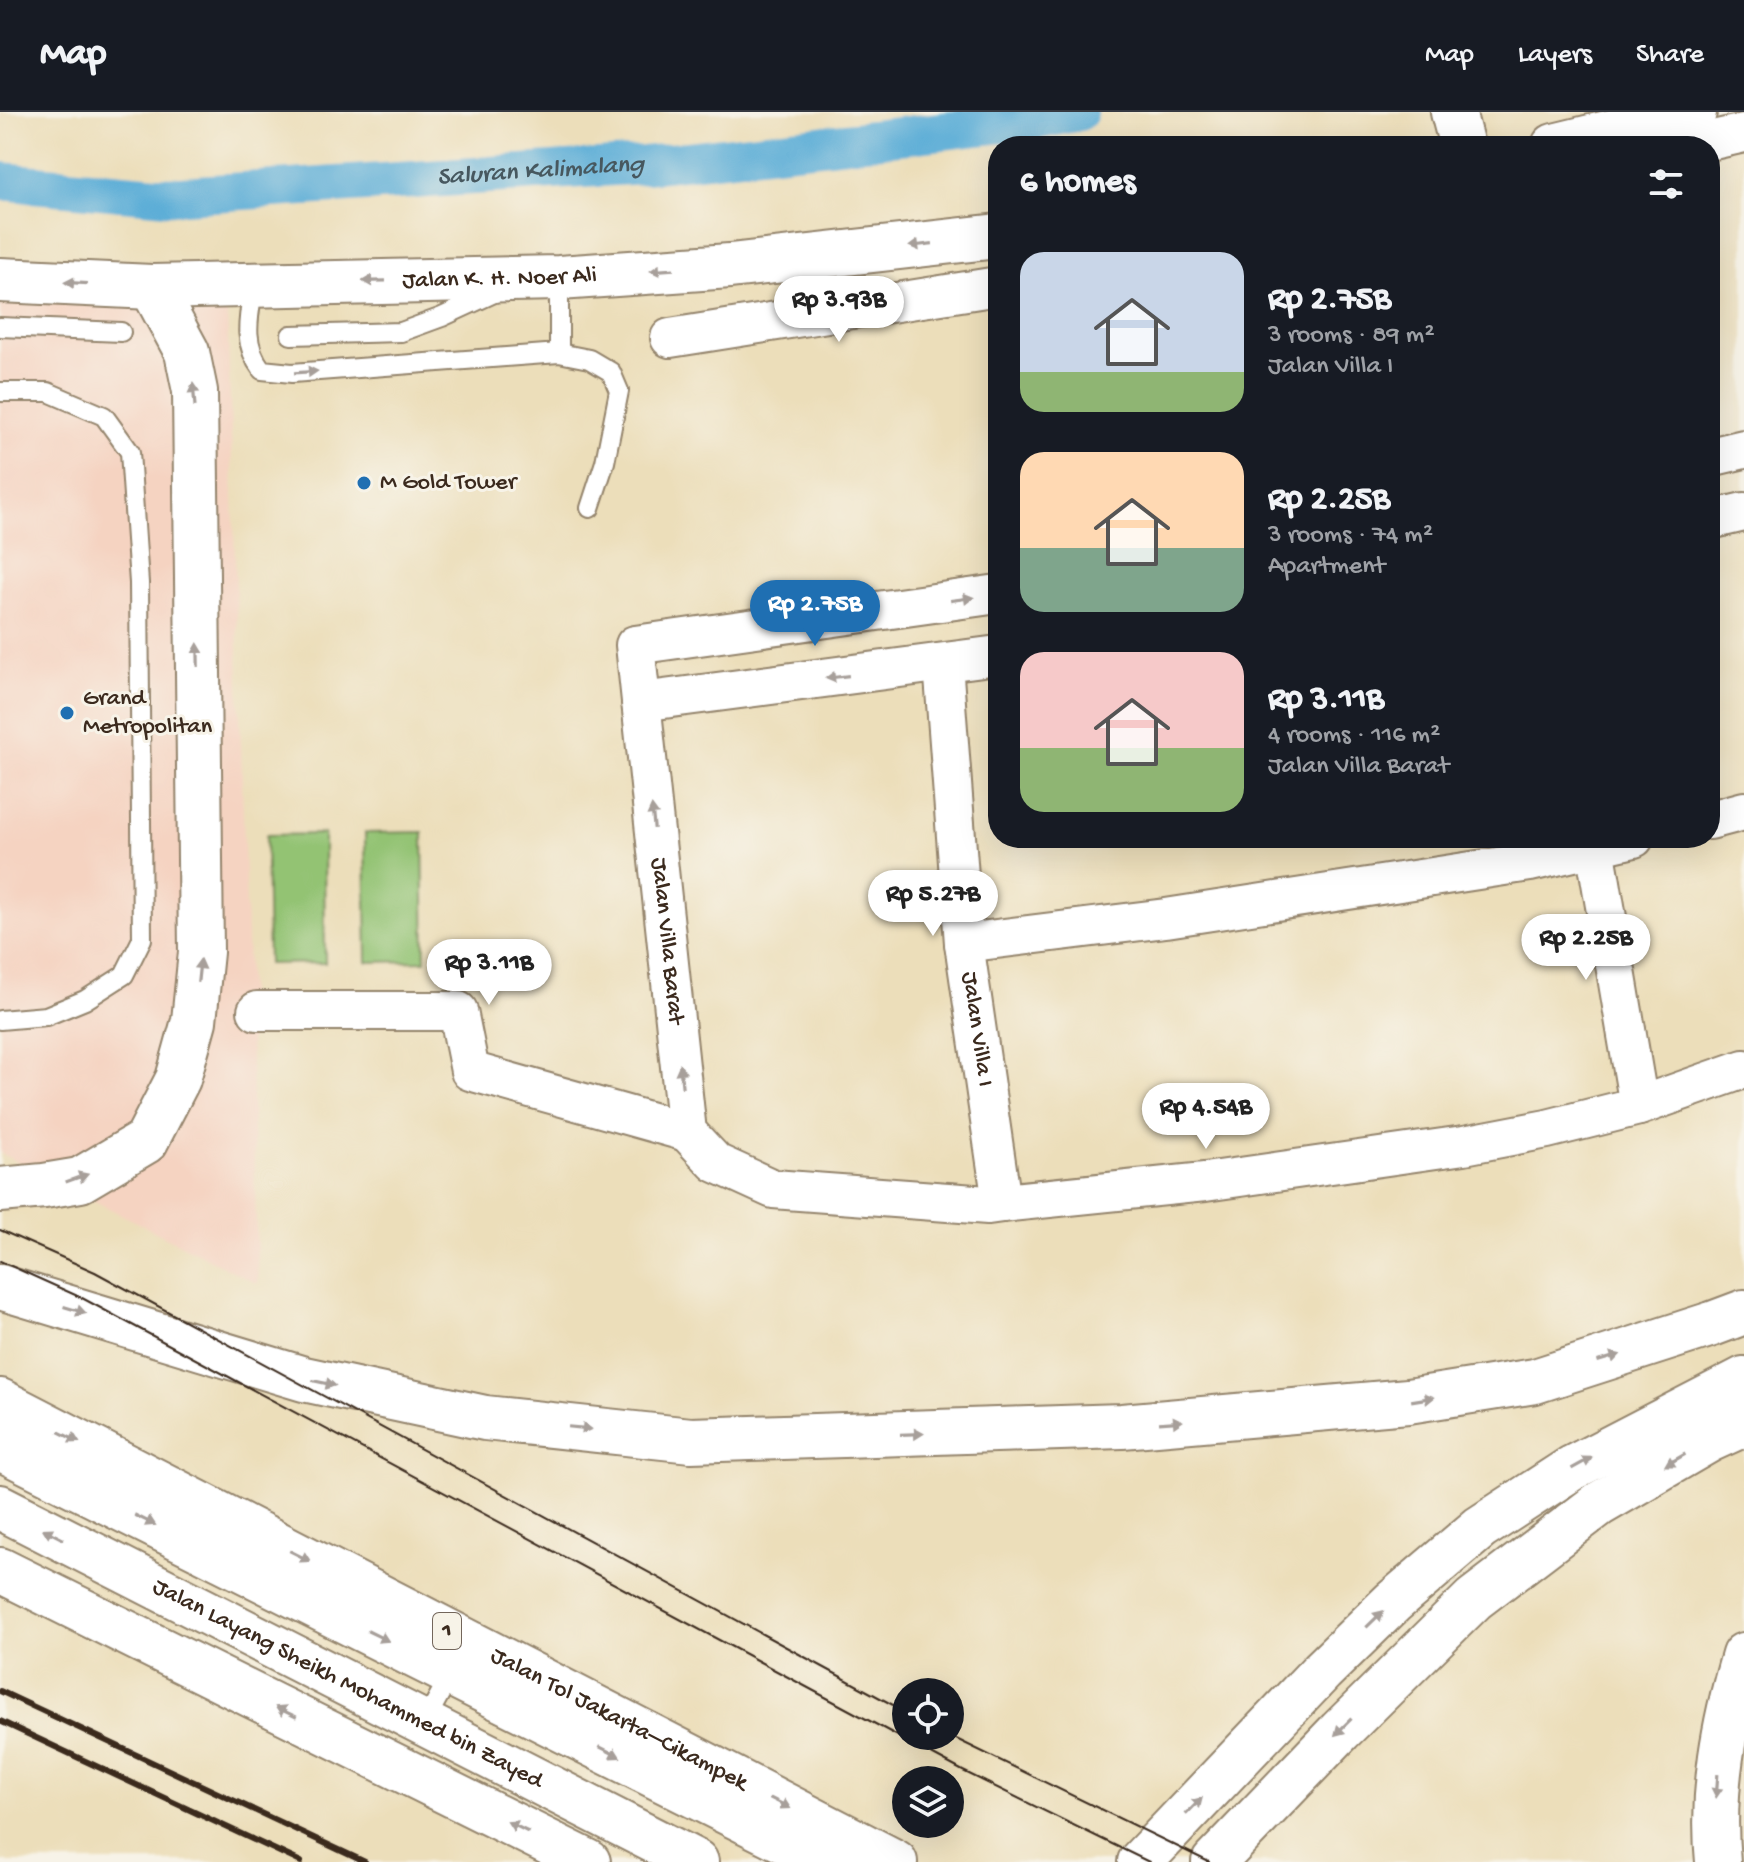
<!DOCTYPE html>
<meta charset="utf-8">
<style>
:root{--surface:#171b24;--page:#242831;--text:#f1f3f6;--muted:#9ea1a6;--line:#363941;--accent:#1f6fb2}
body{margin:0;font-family:"Gochi Hand",sans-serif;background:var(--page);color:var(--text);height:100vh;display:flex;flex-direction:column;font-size:30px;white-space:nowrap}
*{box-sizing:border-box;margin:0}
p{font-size:26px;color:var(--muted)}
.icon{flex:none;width:44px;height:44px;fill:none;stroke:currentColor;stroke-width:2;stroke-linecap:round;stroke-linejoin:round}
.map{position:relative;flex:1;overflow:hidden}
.details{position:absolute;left:988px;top:24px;width:732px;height:712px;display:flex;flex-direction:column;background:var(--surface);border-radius:32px;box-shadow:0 8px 32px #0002}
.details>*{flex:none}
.fabs{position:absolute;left:892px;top:1566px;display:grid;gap:16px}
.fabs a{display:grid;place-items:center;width:72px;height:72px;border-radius:50%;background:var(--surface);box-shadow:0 8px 32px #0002;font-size:40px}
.price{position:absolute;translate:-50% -68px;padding:0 18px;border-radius:28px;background:#fff;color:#222;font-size:26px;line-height:52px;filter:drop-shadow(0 2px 4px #0008)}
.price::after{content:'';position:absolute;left:50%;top:48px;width:24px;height:18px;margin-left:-12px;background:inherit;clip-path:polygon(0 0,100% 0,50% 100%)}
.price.active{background:var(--accent);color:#fff}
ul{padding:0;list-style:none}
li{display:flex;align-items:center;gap:24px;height:200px;padding:0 32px}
li span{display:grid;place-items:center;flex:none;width:224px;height:160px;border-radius:24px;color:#555}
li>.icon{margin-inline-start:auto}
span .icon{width:96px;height:96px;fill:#fffc;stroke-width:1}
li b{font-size:34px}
h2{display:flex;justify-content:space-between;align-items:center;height:96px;padding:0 32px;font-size:34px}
header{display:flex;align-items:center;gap:48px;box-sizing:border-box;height:112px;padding:0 40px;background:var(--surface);border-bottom:2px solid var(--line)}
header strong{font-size:38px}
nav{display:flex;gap:44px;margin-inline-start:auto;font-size:28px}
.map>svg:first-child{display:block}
</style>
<header>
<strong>Map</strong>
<nav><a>Map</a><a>Layers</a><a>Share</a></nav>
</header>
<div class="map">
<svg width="1744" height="1750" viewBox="0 0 1744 1750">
<rect width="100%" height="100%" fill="#f7f3e8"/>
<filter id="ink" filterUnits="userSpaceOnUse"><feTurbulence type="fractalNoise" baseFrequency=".0125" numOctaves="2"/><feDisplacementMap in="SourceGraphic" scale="16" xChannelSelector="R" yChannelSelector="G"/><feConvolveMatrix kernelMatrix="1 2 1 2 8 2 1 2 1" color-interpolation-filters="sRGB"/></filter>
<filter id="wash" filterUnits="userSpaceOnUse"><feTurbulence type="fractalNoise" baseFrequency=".006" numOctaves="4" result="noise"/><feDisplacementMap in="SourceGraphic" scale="32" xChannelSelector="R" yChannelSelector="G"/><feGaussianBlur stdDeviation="1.8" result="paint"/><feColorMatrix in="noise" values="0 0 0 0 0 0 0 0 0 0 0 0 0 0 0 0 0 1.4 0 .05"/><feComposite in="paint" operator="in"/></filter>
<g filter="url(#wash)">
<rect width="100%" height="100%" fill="#ecdeba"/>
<!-- built -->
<path fill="#f5d3c1" d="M0,174L227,192L258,1172L0,1041Z"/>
<!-- pitch -->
<g fill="#93c373" stroke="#677648" stroke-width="2">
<path d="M423,720L425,849L367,850L365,721Z"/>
<path d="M324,722L325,851L268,852L266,723Z"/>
</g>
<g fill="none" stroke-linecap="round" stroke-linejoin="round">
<!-- canal -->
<path stroke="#5daed7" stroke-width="38" id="s1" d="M0,69L167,84L645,53L1039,8L1079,0"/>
</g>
</g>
<g filter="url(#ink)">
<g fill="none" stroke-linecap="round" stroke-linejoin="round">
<!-- service casing -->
<g stroke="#94846c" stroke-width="22">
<g id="service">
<path d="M559,166V241"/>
<path d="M254,172C249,204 241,230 262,258L292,261L559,241L589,247L611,260L619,279L605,350L590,396"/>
<path d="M0,215L121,220"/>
<path d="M291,223L401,220L442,205L494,181"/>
<path d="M0,280H48L104,304L130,340L139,471L142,827L124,863L85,888L46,904L0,908"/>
<path d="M423,1613L452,1560"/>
</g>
</g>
<!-- minor casing -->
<g stroke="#94846c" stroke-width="42">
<g id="minor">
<path d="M1687,34L1744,21"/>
<path d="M670,226L998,174"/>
<path d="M1710,345L1744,337"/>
<path d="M1710,408L1744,400"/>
<path id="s2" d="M998,482L635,533L687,1020L716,1051L773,1077L988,1093L1002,1091L1205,1070L1464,1033L1547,1017L1639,994L1744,957"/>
<path id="s3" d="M943,551L964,831L1002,1091"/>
<path d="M641,590L998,543"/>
<path d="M1710,708L1744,699"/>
<path d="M1595,735L1639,994"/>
<path d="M964,831L1166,806L1530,750L1634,726"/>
<path d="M257,899H458L470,959L687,1020"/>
</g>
</g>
<!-- primary casing -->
<g stroke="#94846c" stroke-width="48">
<g id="primary">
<path d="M1453,0L1462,34"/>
<path d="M1554,34L1694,0"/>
<path id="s4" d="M0,168L152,175L559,166L730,154L998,124"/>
</g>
</g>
<!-- motorway casing -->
<g stroke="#94846c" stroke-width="48">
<g id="motorway">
<path d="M0,1078L44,1074L80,1068L146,1029L178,967L194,909L201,840L195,279L187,240L152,175"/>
<path d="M0,1175L304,1267L485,1306L691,1328L1122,1314L1408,1289L1535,1269L1712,1212L1744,1200"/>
<path id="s5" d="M0,1289L895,1750"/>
<path d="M0,1336L827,1750"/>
<path id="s6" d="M0,1395L696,1750"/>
<path d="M0,1458L588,1750"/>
<path d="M1140,1750L1322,1559L1393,1490L1480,1416L1572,1356L1744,1267"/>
<path d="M1214,1750L1340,1619L1474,1487L1599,1392L1709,1328L1744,1312"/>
<path d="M1718,1750C1711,1679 1724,1611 1744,1543"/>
</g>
</g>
<!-- service -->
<use href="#service" stroke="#fff" stroke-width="18"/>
<!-- minor -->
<use href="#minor" stroke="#fff" stroke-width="38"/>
<!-- primary -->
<use href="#primary" stroke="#fff" stroke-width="44"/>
<!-- motorway -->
<use href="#motorway" stroke="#fff" stroke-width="44"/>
<!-- tram -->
<g stroke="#3b2a1e" stroke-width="2">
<path d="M0,1118L95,1160L906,1600"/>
<path d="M0,1149L82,1186L963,1659L1149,1750"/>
<path d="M950,1624L1209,1750"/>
</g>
<!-- rail -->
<g stroke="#3b2a1e" stroke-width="6">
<path d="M0,1579L365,1750"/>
<path d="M0,1609L301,1750"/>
</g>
</g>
<!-- one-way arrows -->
<defs><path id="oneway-solid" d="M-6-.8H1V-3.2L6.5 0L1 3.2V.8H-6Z" transform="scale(2)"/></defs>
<g fill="#a79f9a">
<use href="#oneway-solid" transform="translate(921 133) rotate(173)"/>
<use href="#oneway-solid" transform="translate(662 158) rotate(176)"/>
<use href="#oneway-solid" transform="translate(374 169) rotate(179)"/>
<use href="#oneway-solid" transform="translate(76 171) rotate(-177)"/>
<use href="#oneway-solid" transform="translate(306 260) rotate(-4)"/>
<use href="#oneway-solid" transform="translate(194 283) rotate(-95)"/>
<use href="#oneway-solid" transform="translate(962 487) rotate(-8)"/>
<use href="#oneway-solid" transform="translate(198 543) rotate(-91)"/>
<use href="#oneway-solid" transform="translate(837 565) rotate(173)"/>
<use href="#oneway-solid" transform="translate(653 705) rotate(-96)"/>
<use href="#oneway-solid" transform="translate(199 859) rotate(-84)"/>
<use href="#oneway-solid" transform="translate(681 964) rotate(-96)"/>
<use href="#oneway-solid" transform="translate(77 1066) rotate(-19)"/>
<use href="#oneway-solid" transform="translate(75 1198) rotate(17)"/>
<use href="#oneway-solid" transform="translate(1609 1246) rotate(-17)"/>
<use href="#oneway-solid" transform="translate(324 1271) rotate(12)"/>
<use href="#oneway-solid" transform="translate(1423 1287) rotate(-9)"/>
<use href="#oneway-solid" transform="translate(1171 1310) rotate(-4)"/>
<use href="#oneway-solid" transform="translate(580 1316) rotate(6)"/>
<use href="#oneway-solid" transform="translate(912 1322) rotate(-2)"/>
<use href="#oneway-solid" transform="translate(69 1325) rotate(27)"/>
<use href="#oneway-solid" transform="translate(1675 1348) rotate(150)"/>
<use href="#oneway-solid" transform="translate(1582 1351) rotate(-29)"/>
<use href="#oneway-solid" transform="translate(145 1408) rotate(26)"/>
<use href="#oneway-solid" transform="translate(53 1422) rotate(-153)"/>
<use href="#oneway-solid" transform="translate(300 1444) rotate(27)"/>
<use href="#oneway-solid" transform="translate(1375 1507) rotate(-44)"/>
<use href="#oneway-solid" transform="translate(378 1524) rotate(26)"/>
<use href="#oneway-solid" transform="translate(286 1600) rotate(-154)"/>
<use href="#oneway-solid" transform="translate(1343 1615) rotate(135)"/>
<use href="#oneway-solid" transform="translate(610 1640) rotate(27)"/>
<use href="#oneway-solid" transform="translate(1717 1674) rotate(94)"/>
<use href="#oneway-solid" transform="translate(780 1691) rotate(27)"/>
<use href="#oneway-solid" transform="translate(1194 1694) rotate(-46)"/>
<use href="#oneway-solid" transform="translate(518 1715) rotate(-154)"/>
</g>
</g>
<!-- markers -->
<g fill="#1f6fb2" stroke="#f7f3e8" stroke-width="3">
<circle cx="364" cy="371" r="8"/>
<circle cx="67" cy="601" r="8"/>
</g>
<g text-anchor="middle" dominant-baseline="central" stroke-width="6" stroke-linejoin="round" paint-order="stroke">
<!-- shield labels -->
<rect fill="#f7f3e8" stroke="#73665b" stroke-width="2" x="433" y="1501" width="28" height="36" rx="6"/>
<g font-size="22" font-weight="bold" fill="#3b2a1e">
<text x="447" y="1519">1</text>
</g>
<!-- street labels -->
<g font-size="24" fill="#3b2a1e" stroke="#f7f3e8">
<text stroke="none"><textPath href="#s4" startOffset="500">Jalan K. H. Noer Ali</textPath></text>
<text stroke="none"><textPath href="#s2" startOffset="664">Jalan Villa Barat</textPath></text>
<text stroke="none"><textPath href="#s3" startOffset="368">Jalan Villa I</textPath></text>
<text stroke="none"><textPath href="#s6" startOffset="390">Jalan Layang Sheikh Mohammed bin Zayed</textPath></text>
<text stroke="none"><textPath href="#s5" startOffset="696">Jalan Tol Jakarta–Cikampek</textPath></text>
</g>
<!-- poi labels -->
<g font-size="24" fill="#3b2a1e" stroke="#f7f3e8" text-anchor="start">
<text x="380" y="371">M Gold Tower</text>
<text x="83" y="587">Grand<tspan x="83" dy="28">Metropolitan</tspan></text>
</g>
<!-- water labels -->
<g font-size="26" font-style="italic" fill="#47585f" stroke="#f7f3e8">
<text stroke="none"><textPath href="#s1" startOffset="542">Saluran Kalimalang</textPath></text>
</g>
</g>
</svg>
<div class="fabs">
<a><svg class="icon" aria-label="locate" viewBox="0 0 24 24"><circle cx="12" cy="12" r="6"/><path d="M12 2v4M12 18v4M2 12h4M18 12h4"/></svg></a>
<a><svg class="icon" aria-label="layers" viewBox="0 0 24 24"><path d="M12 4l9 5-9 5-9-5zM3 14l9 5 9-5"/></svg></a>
</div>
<b class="price" style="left:839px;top:232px">Rp 3.93B</b>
<b class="price active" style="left:815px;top:536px">Rp 2.75B</b>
<b class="price" style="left:933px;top:826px">Rp 5.27B</b>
<b class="price" style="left:1586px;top:870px">Rp 2.25B</b>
<b class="price" style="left:489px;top:895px">Rp 3.11B</b>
<b class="price" style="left:1206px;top:1039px">Rp 4.54B</b>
<section class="details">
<h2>6 homes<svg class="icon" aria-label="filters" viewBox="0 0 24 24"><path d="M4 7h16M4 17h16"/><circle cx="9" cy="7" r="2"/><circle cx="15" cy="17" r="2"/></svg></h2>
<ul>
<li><span style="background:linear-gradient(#c9d6e8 75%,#8fb573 0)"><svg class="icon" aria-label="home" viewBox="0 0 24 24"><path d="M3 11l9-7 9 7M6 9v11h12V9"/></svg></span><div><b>Rp 2.75B</b><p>3 rooms · 89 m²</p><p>Jalan Villa I</p></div></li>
<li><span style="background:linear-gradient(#ffd9b3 60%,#7fa58c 0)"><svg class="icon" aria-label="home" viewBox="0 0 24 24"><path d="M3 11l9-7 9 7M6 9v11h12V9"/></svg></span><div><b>Rp 2.25B</b><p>3 rooms · 74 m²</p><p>Apartment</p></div></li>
<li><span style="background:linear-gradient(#f6c9c9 60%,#8fb573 0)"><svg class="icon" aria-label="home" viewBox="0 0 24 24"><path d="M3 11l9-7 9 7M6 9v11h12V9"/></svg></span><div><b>Rp 3.11B</b><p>4 rooms · 116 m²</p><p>Jalan Villa Barat</p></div></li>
</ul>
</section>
</div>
